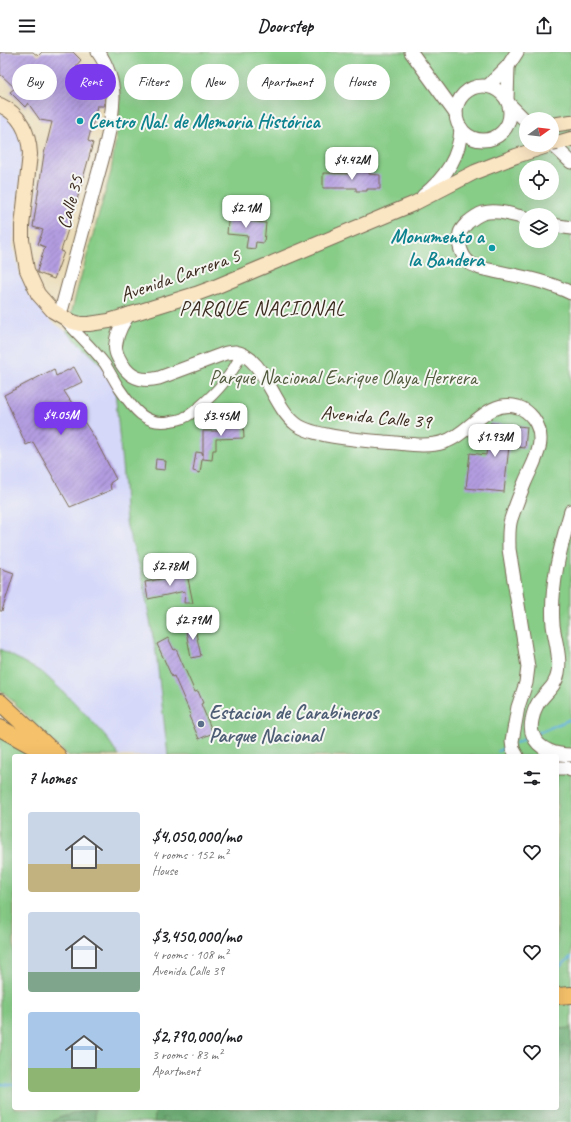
<!DOCTYPE html>
<meta charset="utf-8">
<style>
:root{--surface:#fff;--page:#f6f6f6;--text:#202124;--muted:#757577;--accent:#7c3aed}
body{margin:0;font-family:Caveat,sans-serif;background:var(--page);color:var(--text);height:100vh;display:flex;flex-direction:column;font-size:15px;white-space:nowrap}
*{box-sizing:border-box;margin:0}
p{font-size:13px;color:var(--muted)}
.icon{flex:none;width:22px;height:22px;fill:none;stroke:currentColor;stroke-width:2;stroke-linecap:round;stroke-linejoin:round}
.map{position:relative;flex:1;overflow:hidden}
.sheet{position:absolute;left:12px;top:702px;width:547px;height:356px;display:flex;flex-direction:column;background:var(--surface);border-radius:4px;box-shadow:0 4px 16px #0002}
.sheet>*{flex:none}
.banner{position:absolute;left:12px;top:12px;width:547px;height:36px;display:flex;gap:8px}
.needle{width:26px;rotate:75deg}
.tools{position:absolute;left:519px;top:60px;display:grid;gap:8px}
.tools a{display:grid;place-items:center;width:40px;height:40px;border-radius:50%;background:var(--surface);box-shadow:0 4px 16px #0002;font-size:20px}
.price{position:absolute;translate:-50% -34px;padding:0 9px;border-radius:8px;background:#fff;color:#222;font-size:13px;line-height:26px;filter:drop-shadow(0 1px 2px #0008)}
.price::after{content:'';position:absolute;left:50%;top:24px;width:12px;height:9px;margin-left:-6px;background:inherit;clip-path:polygon(0 0,100% 0,50% 100%)}
.price.on{background:var(--accent);color:#fff}
ul{padding:0;list-style:none}
li{display:flex;align-items:center;gap:12px;height:100px;padding:0 16px}
li span{display:grid;place-items:center;flex:none;width:112px;height:80px;border-radius:4px;color:#555}
li>.icon{margin-inline-start:auto}
span .icon{width:48px;height:48px;fill:#fffc;stroke-width:1}
li b{font-size:17px}
h2{display:flex;justify-content:space-between;align-items:center;height:48px;padding:0 16px;font-size:17px}
.chip{padding:0 14px;border-radius:18px;background:var(--surface);box-shadow:0 4px 16px #0002;font-size:14px;line-height:36px}
.chip.on{background:var(--accent);color:#fff}
header{display:flex;justify-content:space-between;align-items:center;height:52px;padding:0 16px;background:var(--surface);font-size:18px;font-weight:800}
.map>svg:first-child{display:block}
</style>
<header><svg class="icon" aria-label="menu" viewBox="0 0 24 24"><path d="M4 6h16M4 12h16M4 18h16"/></svg>Doorstep<svg class="icon" aria-label="share" viewBox="0 0 24 24"><path d="M12 15V3M7 8l5-5 5 5M5 13v7h14v-7"/></svg></header>
<div class="map">
<svg width="571" height="1070" viewBox="0 0 571 1070">
<defs>
<pattern id="forest-crowns" width="20" height="18" patternUnits="userSpaceOnUse"><rect width="20" height="18" fill="#6db074"/><path d="M2 6a3 3 0 1 1 6 0M12 15a3 3 0 1 1 6 0" fill="none" stroke="#5b8f5f"/></pattern>
<pattern id="building-hatch" width="6" height="6" patternUnits="userSpaceOnUse"><rect width="6" height="6" fill="#b39de1"/><path d="M-1 1l2-2M0 6l6-6M5 7l2-2" fill="none" stroke="#9380b6"/></pattern>
</defs>
<rect width="100%" height="100%" fill="#f6f6f2"/>
<filter id="ink" filterUnits="userSpaceOnUse"><feTurbulence type="fractalNoise" baseFrequency=".025" numOctaves="2"/><feDisplacementMap in="SourceGraphic" scale="8" xChannelSelector="R" yChannelSelector="G"/><feConvolveMatrix kernelMatrix="1 2 1 2 8 2 1 2 1" color-interpolation-filters="sRGB"/></filter>
<filter id="wash" filterUnits="userSpaceOnUse"><feTurbulence type="fractalNoise" baseFrequency=".012" numOctaves="4" result="noise"/><feDisplacementMap in="SourceGraphic" scale="16" xChannelSelector="R" yChannelSelector="G"/><feGaussianBlur stdDeviation="0.9" result="paint"/><feColorMatrix in="noise" values="0 0 0 0 0 0 0 0 0 0 0 0 0 0 0 0 0 1.4 0 .05"/><feComposite in="paint" operator="in"/></filter>
<g filter="url(#wash)">
<rect width="100%" height="100%" fill="#ebddb9"/>
<!-- built -->
<path fill="#d5d8f9" d="M0,60L5,63L14,72L20,83L23,96L13,194L20,222L30,244L51,269L67,280L97,308L114,328L124,434L125,460L127,475L141,519L146,547L156,601L168,704H119L105,683L73,649L43,621L0,597Z"/>
<!-- green -->
<g fill="#87cc87" stroke="#617b52" fill-rule="evenodd">
<path d="M105,0H571V940L557,941V704H168L156,601L146,547L141,519L127,475L125,460L124,434L114,328L97,308L67,280L76,242L111,120L119,64L120,44L117,25ZM526,67H552V93H526ZM526,115H552V141H526ZM526,163H552V189H526Z"/>
<path d="M0,597L43,621L73,649L105,683L119,704H69L43,681L8,644L0,638Z"/>
<path d="M0,681L42,704H14V1056H557V951L571,953V1070H0Z"/>
</g>
<!-- forest -->
<g fill="url(#forest-crowns)" stroke="#546d49">
<path d="M571,976V1070H154L156,1056H557V977Z"/>
<path d="M95,1056V1070H52L58,1066Z"/>
</g>
<g fill="none" stroke-linecap="round" stroke-linejoin="round">
<!-- stream -->
<g stroke="#60b0da" stroke-width="2.5">
<path d="M537,681L571,667"/>
<path d="M516,691L530,684"/>
<path d="M498,699L508,694"/>
<path d="M557,917L571,905"/>
<path d="M0,1032L14,1033"/>
</g>
</g>
<g id="blocks">
<!-- building -->
<g fill="url(#building-hatch)">
<path d="M0,0H33L38,4L42,0H73L81,8L76,14L105,44L104,54H97L88,89L93,91L73,162L61,199L64,200L54,227L38,221L37,219L45,195L38,192L43,178L33,175L44,102L52,70L40,68L28,51L25,55L10,40L15,36L0,22Z"/>
<path d="M355,119L369,120V122L380,123V137H367V139H356V136H323V121L355,122Z"/>
<path d="M229,157L242,159L241,168L266,171L264,191L256,190L255,197L246,196L248,184L227,182Z"/>
<path d="M74,315L82,330L64,339L94,385L116,427L110,431L111,438L70,455L33,390L26,393L4,343L54,317L56,324Z"/>
<path d="M243,370L244,386L216,387V398H213L212,408L203,407V379H221V371Z"/>
<path d="M490,371L527,375L525,396L509,394L504,440L466,436L470,401L486,403Z"/>
<path d="M196,400L203,401L200,421L193,419Z"/>
<path d="M156,407L164,408V409H166L165,418L155,417Z"/>
<path d="M0,516L14,521L2,559H0Z"/>
<path d="M187,522L193,551H184L185,539L148,547L145,530Z"/>
<path d="M194,572L201,604L191,606L185,574Z"/>
<path d="M168,586L174,598L176,597L195,640L198,639L203,651L201,652L213,681L199,687L189,664L191,663L174,624L172,625L157,592Z"/>
</g>
</g>
</g>
<g filter="url(#ink)">
<use href="#blocks" fill-opacity="0" stroke="#796954" stroke-width="1"/>
<g fill="none" stroke-linecap="round" stroke-linejoin="round">
<!-- minor casing -->
<g stroke="#796954" stroke-width="12">
<path id="minor" d="M64,267C77,282 93,296 105,312C110,320 114,328 119,336C132,355 145,375 171,369C176,368 181,368 185,365C190,363 194,359 198,356C216,341 232,324 241,302"/>
</g>
<!-- tertiary casing -->
<g stroke="#796954" stroke-width="15">
<g id="tertiary">
<path d="M411,0L456,62"/>
<circle cx="483" cy="61" r="27"/>
<path d="M488,34L508,14L517,0"/>
<path d="M507,47L508,14"/>
<path d="M509,52L526,69"/>
<path d="M552,92L571,110"/>
<path d="M423,144C445,126 460,105 461,76"/>
<path d="M526,166C512,163 497,157 483,161C477,163 472,167 467,171C465,174 461,177 460,181C457,192 462,206 471,212C474,213 477,214 480,216C510,223 543,227 571,241"/>
<path d="M552,173L571,176"/>
<path d="M129,262C123,271 117,280 116,291C114,299 118,305 122,312C131,327 143,330 159,326L226,301C229,301 232,300 235,300C264,304 273,355 296,372C313,385 362,388 384,390C404,391 425,396 444,390C470,382 487,346 518,355C524,357 529,361 533,366C549,388 534,409 525,430C520,442 515,455 511,467C508,476 509,487 509,497L528,615L526,631L518,655L512,689L513,697L517,704"/>
<path d="M60,263C71,221 83,179 94,137C102,107 112,77 113,45C113,30 107,12 98,0"/>
<path d="M571,459C560,496 550,534 553,573C555,589 561,605 558,621C556,634 545,641 538,651C535,656 533,662 532,668C531,673 531,679 533,683C538,698 557,703 571,703"/>
<path d="M557,716H567L571,718"/>
</g>
</g>
<!-- secondary casing -->
<g stroke="#796954" stroke-width="16">
<g id="secondary">
<path d="M0,53C20,62 29,81 30,102L22,174V188L27,218L38,242L53,259L70,269L80,272H89L109,269L196,242L215,235L413,152L475,120L516,104L550,93"/>
<path d="M552,73L571,70"/>
<path d="M557,91L571,87"/>
</g>
</g>
<!-- primary casing -->
<g stroke="#796954" stroke-width="18">
<g id="primary">
<path d="M0,650L58,704"/>
<path d="M0,676L47,702"/>
<path d="M557,944L571,943"/>
</g>
</g>
<!-- minor -->
<use href="#minor" stroke="#fff" stroke-width="10"/>
<!-- tertiary -->
<use href="#tertiary" stroke="#fff" stroke-width="13"/>
<!-- secondary -->
<use href="#secondary" stroke="#fbe6c4" stroke-width="14"/>
<!-- primary -->
<use href="#primary" stroke="#f5c16b" stroke-width="16"/>
<!-- secondary-bridge casing -->
<g stroke="#796954" stroke-width="16" stroke-linecap="butt">
<path id="secondary-bridge" d="M552,92L557,91"/>
</g>
<!-- secondary-bridge -->
<use href="#secondary-bridge" stroke="#fbe6c4" stroke-width="14"/>
</g>
</g>
<!-- markers -->
<g fill="#0f9aa8" stroke="#f6f6f2" stroke-width="1.5">
<circle cx="80" cy="69" r="4"/>
<circle cx="492" cy="196" r="4"/>
</g>
<circle fill="#5c6f8a" stroke="#f6f6f2" stroke-width="1.5" cx="201" cy="672" r="4"/>
<g text-anchor="middle" dominant-baseline="central" stroke-width="4" stroke-linejoin="round" paint-order="stroke">
<!-- culture labels -->
<g font-size="20" font-weight="bold" fill="#0d838f" stroke="#f6f6f2" text-anchor="start">
<text x="88" y="69">Centro Nal. de Memoria Histórica</text>
<text x="484" y="184" text-anchor="end">Monumento a<tspan x="484" dy="23">la Bandera</tspan></text>
</g>
<!-- street labels -->
<g font-size="20" fill="#3b2a1e" stroke="#f6f6f2">
<text transform="translate(70 150) rotate(-75)">Calle 35</text>
<text transform="translate(180 223) rotate(-19)">Avenida Carrera 5</text>
<text transform="translate(376 365) rotate(5)">Avenida Calle 39</text>
</g>
<!-- park labels -->
<g font-size="20" fill="#525b3e" stroke="#f6f6f2">
<text x="343" y="325">Parque Nacional Enrique Olaya Herrera</text>
</g>
<!-- service labels -->
<g font-size="20" font-weight="bold" fill="#4e5e75" stroke="#f6f6f2" text-anchor="start">
<text x="209" y="660">Estacion de Carabineros<tspan x="209" dy="23">Parque Nacional</tspan></text>
</g>
<!-- neighbourhood labels -->
<g font-size="21" letter-spacing="1" fill="#3b2a1e" stroke="#f6f6f2">
<text x="262" y="256">PARQUE NACIONAL</text>
</g>
</g>
</svg>
<div class="tools">
<a><svg class="needle" viewBox="-14 -14 28 28"><path d="M0-13l5 13h-10z" fill="#e53935"/><path d="M0 13l5-13h-10z" fill="#757577"/></svg></a>
<a><svg class="icon" aria-label="locate" viewBox="0 0 24 24"><circle cx="12" cy="12" r="6"/><path d="M12 2v4M12 18v4M2 12h4M18 12h4"/></svg></a>
<a><svg class="icon" aria-label="layers" viewBox="0 0 24 24"><path d="M12 4l9 5-9 5-9-5zM3 14l9 5 9-5"/></svg></a>
</div>
<b class="price" style="left:352px;top:129px">$4.42M</b>
<b class="price" style="left:246px;top:177px">$2.1M</b>
<b class="price on" style="left:61px;top:384px">$4.05M</b>
<b class="price" style="left:221px;top:385px">$3.45M</b>
<b class="price" style="left:495px;top:406px">$1.93M</b>
<b class="price" style="left:170px;top:535px">$2.78M</b>
<b class="price" style="left:193px;top:589px">$2.79M</b>
<div class="banner">
<a class="chip">Buy</a>
<a class="chip on">Rent</a>
<a class="chip">Filters</a>
<a class="chip">New</a>
<a class="chip">Apartment</a>
<a class="chip">House</a>
</div>
<section class="sheet">
<h2>7 homes<svg class="icon" aria-label="filters" viewBox="0 0 24 24"><path d="M4 7h16M4 17h16"/><circle cx="9" cy="7" r="2"/><circle cx="15" cy="17" r="2"/></svg></h2>
<ul>
<li><span style="background:linear-gradient(#c9d6e8 65%,#c2b280 0)"><svg class="icon" aria-label="home" viewBox="0 0 24 24"><path d="M3 11l9-7 9 7M6 9v11h12V9"/></svg></span><div><b>$4,050,000/mo</b><p>4 rooms · 152 m²</p><p>House</p></div><svg class="icon" aria-label="heart" viewBox="0 0 24 24"><path d="M12 20l-8-8c-3-5 5-10 8-4 3-6 11-1 8 4z"/></svg></li>
<li><span style="background:linear-gradient(#c9d6e8 75%,#7fa58c 0)"><svg class="icon" aria-label="home" viewBox="0 0 24 24"><path d="M3 11l9-7 9 7M6 9v11h12V9"/></svg></span><div><b>$3,450,000/mo</b><p>4 rooms · 108 m²</p><p>Avenida Calle 39</p></div><svg class="icon" aria-label="heart" viewBox="0 0 24 24"><path d="M12 20l-8-8c-3-5 5-10 8-4 3-6 11-1 8 4z"/></svg></li>
<li><span style="background:linear-gradient(#a9c7e8 70%,#8fb573 0)"><svg class="icon" aria-label="home" viewBox="0 0 24 24"><path d="M3 11l9-7 9 7M6 9v11h12V9"/></svg></span><div><b>$2,790,000/mo</b><p>3 rooms · 83 m²</p><p>Apartment</p></div><svg class="icon" aria-label="heart" viewBox="0 0 24 24"><path d="M12 20l-8-8c-3-5 5-10 8-4 3-6 11-1 8 4z"/></svg></li>
</ul>
</section>
</div>
